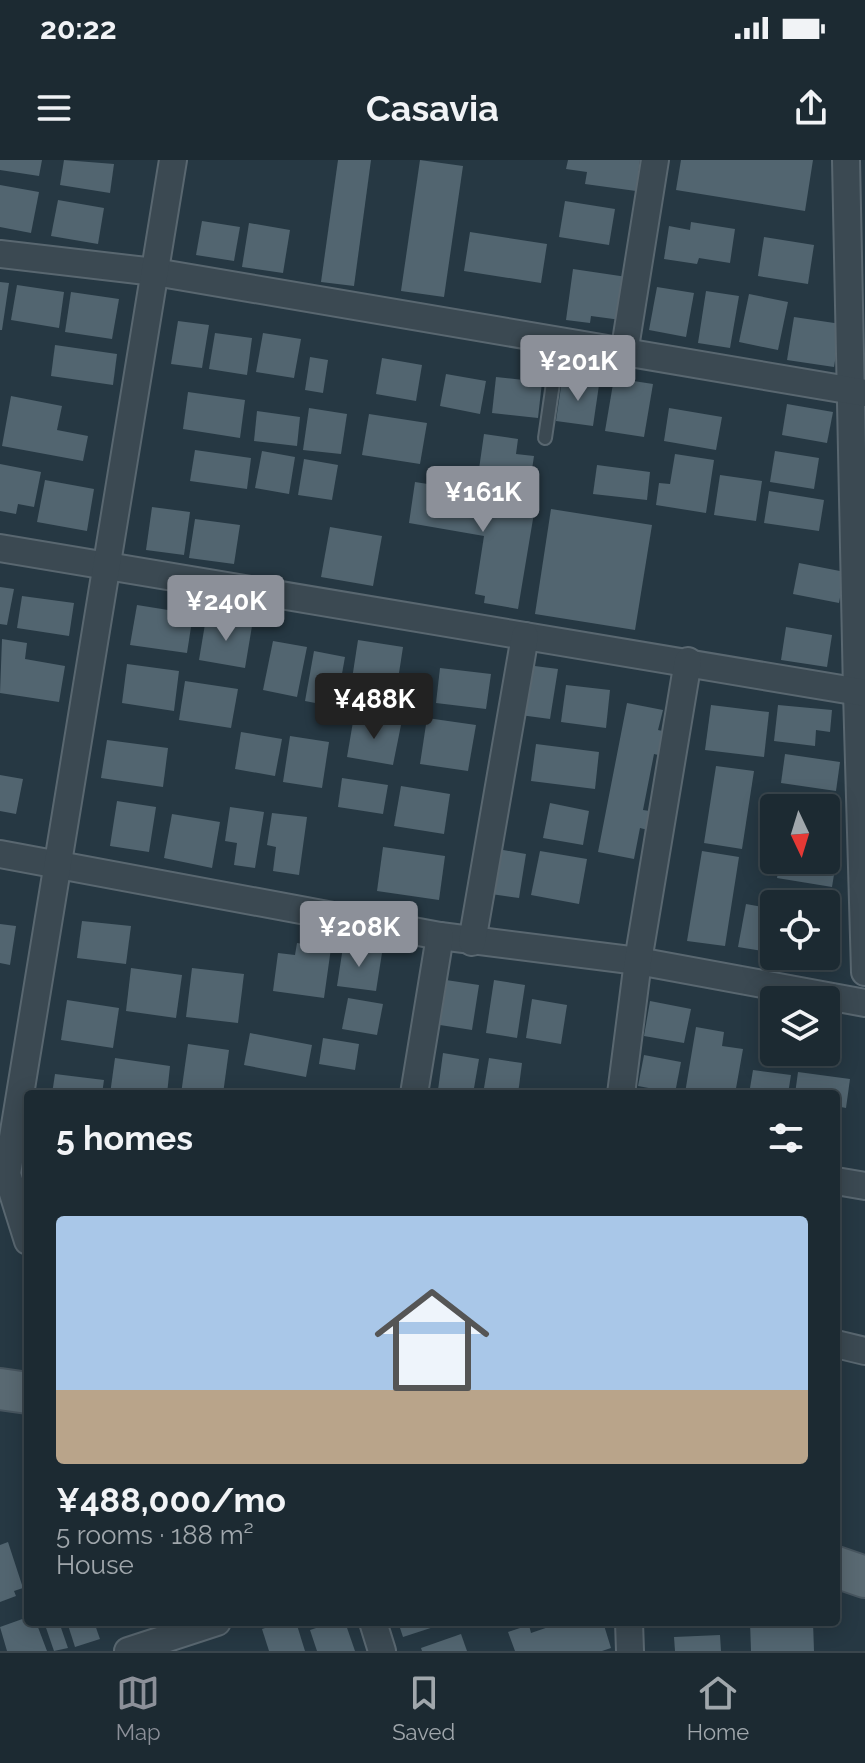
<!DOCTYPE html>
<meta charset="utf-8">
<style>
:root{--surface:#1c2a32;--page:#25323a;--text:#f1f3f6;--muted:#a0a7ac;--line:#3a464d;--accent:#8c9099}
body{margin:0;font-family:Raleway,sans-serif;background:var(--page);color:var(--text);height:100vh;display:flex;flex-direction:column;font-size:30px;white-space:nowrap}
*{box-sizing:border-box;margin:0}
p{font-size:26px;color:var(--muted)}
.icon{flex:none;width:44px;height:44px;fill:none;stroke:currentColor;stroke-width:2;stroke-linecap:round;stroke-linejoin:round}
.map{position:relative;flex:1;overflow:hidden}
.drawer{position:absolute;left:24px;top:930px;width:816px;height:536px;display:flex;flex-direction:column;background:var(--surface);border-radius:8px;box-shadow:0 4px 20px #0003,0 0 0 2px var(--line)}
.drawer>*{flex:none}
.needle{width:52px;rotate:176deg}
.fabs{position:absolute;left:760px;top:634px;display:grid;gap:16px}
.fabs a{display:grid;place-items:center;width:80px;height:80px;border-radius:8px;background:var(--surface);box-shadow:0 4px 20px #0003,0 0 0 2px var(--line);font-size:40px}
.price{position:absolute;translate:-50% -68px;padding:0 18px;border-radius:8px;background:var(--accent);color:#fff;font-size:26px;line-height:52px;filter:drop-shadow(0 2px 4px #0008)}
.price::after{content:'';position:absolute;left:50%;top:48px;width:24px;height:18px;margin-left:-12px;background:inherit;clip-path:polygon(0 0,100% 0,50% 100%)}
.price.current{background:#222;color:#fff}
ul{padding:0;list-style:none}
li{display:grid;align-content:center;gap:16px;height:424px;padding:0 32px}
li+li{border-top:2px solid var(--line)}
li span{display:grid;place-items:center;height:248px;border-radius:8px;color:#555}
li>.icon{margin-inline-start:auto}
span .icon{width:144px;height:144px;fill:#fffc;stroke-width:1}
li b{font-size:34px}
h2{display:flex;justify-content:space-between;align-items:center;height:96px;padding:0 32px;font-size:34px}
.status{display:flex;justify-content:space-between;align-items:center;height:56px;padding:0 40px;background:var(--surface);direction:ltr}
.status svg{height:22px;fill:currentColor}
header{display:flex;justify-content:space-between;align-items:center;height:104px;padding:0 32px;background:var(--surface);font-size:36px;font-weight:700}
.dock{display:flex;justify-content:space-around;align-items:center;height:112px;border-top:2px solid var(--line);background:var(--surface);font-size:22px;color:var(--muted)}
.dock a{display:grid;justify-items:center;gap:4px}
.dock .current{color:var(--accent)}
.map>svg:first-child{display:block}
</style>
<div class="status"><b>20:22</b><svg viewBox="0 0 49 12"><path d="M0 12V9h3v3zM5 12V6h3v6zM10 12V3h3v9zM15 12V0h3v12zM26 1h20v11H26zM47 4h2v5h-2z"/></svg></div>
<header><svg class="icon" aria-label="menu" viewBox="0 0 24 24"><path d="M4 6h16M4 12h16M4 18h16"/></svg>Casavia<svg class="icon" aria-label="share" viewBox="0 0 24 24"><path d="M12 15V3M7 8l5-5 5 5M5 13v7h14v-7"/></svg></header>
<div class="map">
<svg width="865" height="1491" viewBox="0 0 865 1491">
<rect width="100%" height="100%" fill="#263843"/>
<!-- building -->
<g fill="#526570">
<path d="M0,0H42L39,16L0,10Z"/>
<path d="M64,0L114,4L110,33L60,25Z"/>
<path d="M338,0H371L354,126L321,122Z"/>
<path d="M420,0L463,6L444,137L401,131Z"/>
<path d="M568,0H640L636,31L585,24L587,12L566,9Z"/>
<path d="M681,0H813L805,51L676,30Z"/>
<path d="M0,25L39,32L31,73L0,67Z"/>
<path d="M58,40L104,48L98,84L51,76Z"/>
<path d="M565,41L615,49L609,85L559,77Z"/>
<path d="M202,61L240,67L234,101L196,95Z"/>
<path d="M691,62L735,69L730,103L699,98L697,104L664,99L669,66L690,70Z"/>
<path d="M249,63L290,70L283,113L242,107Z"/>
<path d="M470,72L547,84L541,123L464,111Z"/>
<path d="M764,77L814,85L808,124L758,116Z"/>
<path d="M573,109L627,117L621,160L591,156L590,163L566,160Z"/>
<path d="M0,122L9,123L2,170H0Z"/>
<path d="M17,125L64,132L59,168L11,160Z"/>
<path d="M657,127L694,133L686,177L649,170Z"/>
<path d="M706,131L739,136L730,188L698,183Z"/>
<path d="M71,132L119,139L112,179L65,172Z"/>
<path d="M749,134L788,142L778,190L739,182Z"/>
<path d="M794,157L841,164L834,207L787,200Z"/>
<path d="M178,161L209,165L202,208L171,204Z"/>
<path d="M215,173L252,178L247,215L209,209Z"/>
<path d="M263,173L301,179L294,218L256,212Z"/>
<path d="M55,185L117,194L113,225L51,216Z"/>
<path d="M310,197L328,200L323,233L305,230Z"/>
<path d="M382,198L422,205L416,241L376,234Z"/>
<path d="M446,214L486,221L480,254L440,246Z"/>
<path d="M496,217L542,222L538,258L492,253Z"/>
<path d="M614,218L653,224L644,277L605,271Z"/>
<path d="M562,220L599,225L593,266L556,261Z"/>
<path d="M188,232L245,240L240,278L183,269Z"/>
<path d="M11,236L62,246L57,270L88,276L83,301L2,286Z"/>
<path d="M787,244L833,252L827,283L782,275Z"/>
<path d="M309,248L347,254L341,294L303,290Z"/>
<path d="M669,248L722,257L716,290L664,281Z"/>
<path d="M257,251L300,257L297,286L254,281Z"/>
<path d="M369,254L427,263L420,304L362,295Z"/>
<path d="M484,274L518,279L516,294L534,296L530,323L478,316Z"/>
<path d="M195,290L251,298L247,329L190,321Z"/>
<path d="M262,291L295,297L289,334L255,328Z"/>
<path d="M775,291L819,298L814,329L770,322Z"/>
<path d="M675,294L714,300L706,353L656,345L659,323L670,324Z"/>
<path d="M304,299L338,305L332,340L298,335Z"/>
<path d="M0,304L41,312L34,347L18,344L16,354L0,351Z"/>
<path d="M597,305L650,312L647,340L593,334Z"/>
<path d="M720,315L762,321L756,361L714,355Z"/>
<path d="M45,320L94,329L87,371L37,362Z"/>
<path d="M415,322L536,341L518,449L484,443L485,436L475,434L484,376L409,363Z"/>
<path d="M769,331L824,340L819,371L764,363Z"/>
<path d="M152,347L190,352L184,395L146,390Z"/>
<path d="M551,349L652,365L635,470L535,454Z"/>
<path d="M195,359L240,365L234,404L189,398Z"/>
<path d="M330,367L382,376L373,426L321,417Z"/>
<path d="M799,403L845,412L839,443L793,434Z"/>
<path d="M0,427L14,429L7,465L0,464Z"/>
<path d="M22,436L74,443L69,476L17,468Z"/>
<path d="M137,445L193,454L187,493L130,485Z"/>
<path d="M206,458L252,466L245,508L199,500Z"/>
<path d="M786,467L832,475L827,507L781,500Z"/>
<path d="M2,479L27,483L25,499L65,506L59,542L0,533Z"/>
<path d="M358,480L403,487L395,539L350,532Z"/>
<path d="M273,481L307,487L297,537L263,530Z"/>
<path d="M314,491L345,497L336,547L305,541Z"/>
<path d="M127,504L179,511L174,551L122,543Z"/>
<path d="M527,505L558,509L550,559L520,555Z"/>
<path d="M440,508L491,514L486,549L436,543Z"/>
<path d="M185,521L238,529L231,568L179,560Z"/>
<path d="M566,525L610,530L606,568L561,562Z"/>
<path d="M627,543L663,550L658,570L672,573L667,597L654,594L643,650L656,652L652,671L640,668L634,699L598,692Z"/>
<path d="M711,545L769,552L764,597L705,590Z"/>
<path d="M778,545L832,550L830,572L816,570L815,586L774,581Z"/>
<path d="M354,556L401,565L393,605L347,597Z"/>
<path d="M427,558L476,565L468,611L420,604Z"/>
<path d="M241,572L282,579L275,616L235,609Z"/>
<path d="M290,576L329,582L322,628L283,622Z"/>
<path d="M107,580L168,588L163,627L101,618Z"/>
<path d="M536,584L599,592L595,629L531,621Z"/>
<path d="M785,594L840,602L836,631L781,623Z"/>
<path d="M716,606L754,611L742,689L704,683Z"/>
<path d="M0,615L23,619L16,654L0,651Z"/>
<path d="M342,618L388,625L383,654L338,647Z"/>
<path d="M401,626L450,634L444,674L394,666Z"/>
<path d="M772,633L823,640L822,648H774V665L767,664Z"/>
<path d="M117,641L156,647L149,692L110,686Z"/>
<path d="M550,643L589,651L583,685L543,678Z"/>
<path d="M230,647L264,652L255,708L234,705L237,683L225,681Z"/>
<path d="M272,653L307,657L299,715L273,711L276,687L267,685Z"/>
<path d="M172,654L220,662L212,708L164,698Z"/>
<path d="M383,687L445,696L439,740L377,731Z"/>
<path d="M826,688L838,690L832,727L777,718L780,700H826Z"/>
<path d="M498,689L526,694L519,738L491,734Z"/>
<path d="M540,691L587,699L579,744L531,735Z"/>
<path d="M702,691L739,697L725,786L687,781Z"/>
<path d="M746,744L774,749V793L738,787Z"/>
<path d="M82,761L131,766L126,804L77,798Z"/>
<path d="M0,764L16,766L10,805L0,803Z"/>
<path d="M826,765L839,767L831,807L790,799V796H826Z"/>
<path d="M297,783L331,788L324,838L273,831L278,793L295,795Z"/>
<path d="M343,787L382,793L376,831L337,826Z"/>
<path d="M131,808L182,815L176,858L126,851Z"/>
<path d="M192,808L244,814L238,863L186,857Z"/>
<path d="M446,820L479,825L472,870L440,865Z"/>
<path d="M494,820L525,825L517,878L486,873Z"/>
<path d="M348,838L383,844L377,875L342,869Z"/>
<path d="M532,839L567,845L561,884L526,878Z"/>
<path d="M67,840L119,848L113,888L61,880Z"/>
<path d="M650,841L691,849L684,883L644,876Z"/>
<path d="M696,867L724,872L722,886L743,889L735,934L685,933Z"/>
<path d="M250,873L312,885L306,917L244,905Z"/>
<path d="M323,878L359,884L355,910L319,904Z"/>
<path d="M188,884L229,890L223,934H181Z"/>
<path d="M443,893L479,899L473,934L438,930Z"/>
<path d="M644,895L681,902L675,933L638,926Z"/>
<path d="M115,898L170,906L167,934H110Z"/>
<path d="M489,898L522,903L518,934H483Z"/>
<path d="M753,910L791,915L788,934H749Z"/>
<path d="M798,912L850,919L846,948L836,946V934H795Z"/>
<path d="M55,914L104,920L102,934H52Z"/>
<path d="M8,1382L23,1428L14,1431L16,1436L0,1442V1385Z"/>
<path d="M28,1457V1462H36L47,1491H7L0,1467Z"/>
<path d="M44,1462H59L68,1488L54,1491Z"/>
<path d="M67,1462H94L100,1479L75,1487Z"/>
<path d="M283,1462H296L305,1491H269L262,1469Z"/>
<path d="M334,1462H345L355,1491H317L310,1470Z"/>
<path d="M398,1462H446V1463L403,1477Z"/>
<path d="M563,1462H603L611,1488L602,1491H515L508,1472L529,1465L531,1473Z"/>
<path d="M750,1462H813L814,1491H751Z"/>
<path d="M461,1474L467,1491H422L421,1488Z"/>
<path d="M720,1475L721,1491H675L674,1477Z"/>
</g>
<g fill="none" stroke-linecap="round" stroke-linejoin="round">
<!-- lane casing -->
<g stroke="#596770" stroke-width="16">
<path id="lane" d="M545,278L559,182"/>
</g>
<!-- street casing -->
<g stroke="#596770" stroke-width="30">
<g id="street">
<path d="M846,0L857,532L865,812"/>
<path d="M0,94L155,112L865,233"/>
<path d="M624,194L655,0"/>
<path d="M0,388L865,533"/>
<path d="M0,694L440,776L638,801L865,843"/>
<path d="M472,782L525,476"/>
<path d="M414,934L440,776"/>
<path d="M621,934L638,801L688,501"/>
<path d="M836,1021L865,1026"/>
<path d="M28,1081L7,1014L173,0"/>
<path d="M836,1184L865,1191"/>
<path d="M373,1462L382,1491"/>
<path d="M629,1462L630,1491"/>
<path d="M128,1491L217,1462"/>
</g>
</g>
<!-- primary casing -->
<g stroke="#47555f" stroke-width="44">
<g id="primary">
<path d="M0,1229L28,1233"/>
<path d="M836,1407L865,1417"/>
</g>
</g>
<!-- lane -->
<use href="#lane" stroke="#3b4952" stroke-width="12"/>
<!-- street -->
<use href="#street" stroke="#3b4952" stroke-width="26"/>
<!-- primary -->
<use href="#primary" stroke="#596972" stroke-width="40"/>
</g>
</svg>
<div class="fabs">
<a><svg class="needle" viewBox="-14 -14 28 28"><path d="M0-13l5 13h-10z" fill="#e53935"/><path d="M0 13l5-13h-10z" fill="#a0a7ac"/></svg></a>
<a><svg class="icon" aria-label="locate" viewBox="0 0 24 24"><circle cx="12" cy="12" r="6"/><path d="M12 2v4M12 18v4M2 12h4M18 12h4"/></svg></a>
<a><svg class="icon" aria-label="layers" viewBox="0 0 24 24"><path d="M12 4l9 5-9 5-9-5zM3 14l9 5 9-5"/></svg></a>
</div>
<b class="price" style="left:578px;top:243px">¥201K</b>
<b class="price" style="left:483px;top:374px">¥161K</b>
<b class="price" style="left:226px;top:483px">¥240K</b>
<b class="price current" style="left:374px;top:581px">¥488K</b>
<b class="price" style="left:359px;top:809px">¥208K</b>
<section class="drawer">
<h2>5 homes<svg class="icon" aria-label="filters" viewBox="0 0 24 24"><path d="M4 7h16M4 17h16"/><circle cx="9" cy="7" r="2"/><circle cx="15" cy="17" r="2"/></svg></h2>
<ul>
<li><span style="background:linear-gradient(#a9c7e8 70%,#b9a48a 0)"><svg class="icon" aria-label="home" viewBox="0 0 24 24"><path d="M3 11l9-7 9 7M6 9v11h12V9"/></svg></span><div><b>¥488,000/mo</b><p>5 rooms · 188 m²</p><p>House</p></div></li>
</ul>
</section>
</div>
<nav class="dock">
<a class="current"><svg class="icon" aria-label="map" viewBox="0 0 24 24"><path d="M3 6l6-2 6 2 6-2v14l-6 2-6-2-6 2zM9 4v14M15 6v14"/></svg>Map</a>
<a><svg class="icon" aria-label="saved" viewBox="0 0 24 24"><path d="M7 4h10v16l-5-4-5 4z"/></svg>Saved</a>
<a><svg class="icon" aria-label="home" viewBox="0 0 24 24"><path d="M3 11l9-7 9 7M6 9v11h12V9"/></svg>Home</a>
</nav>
